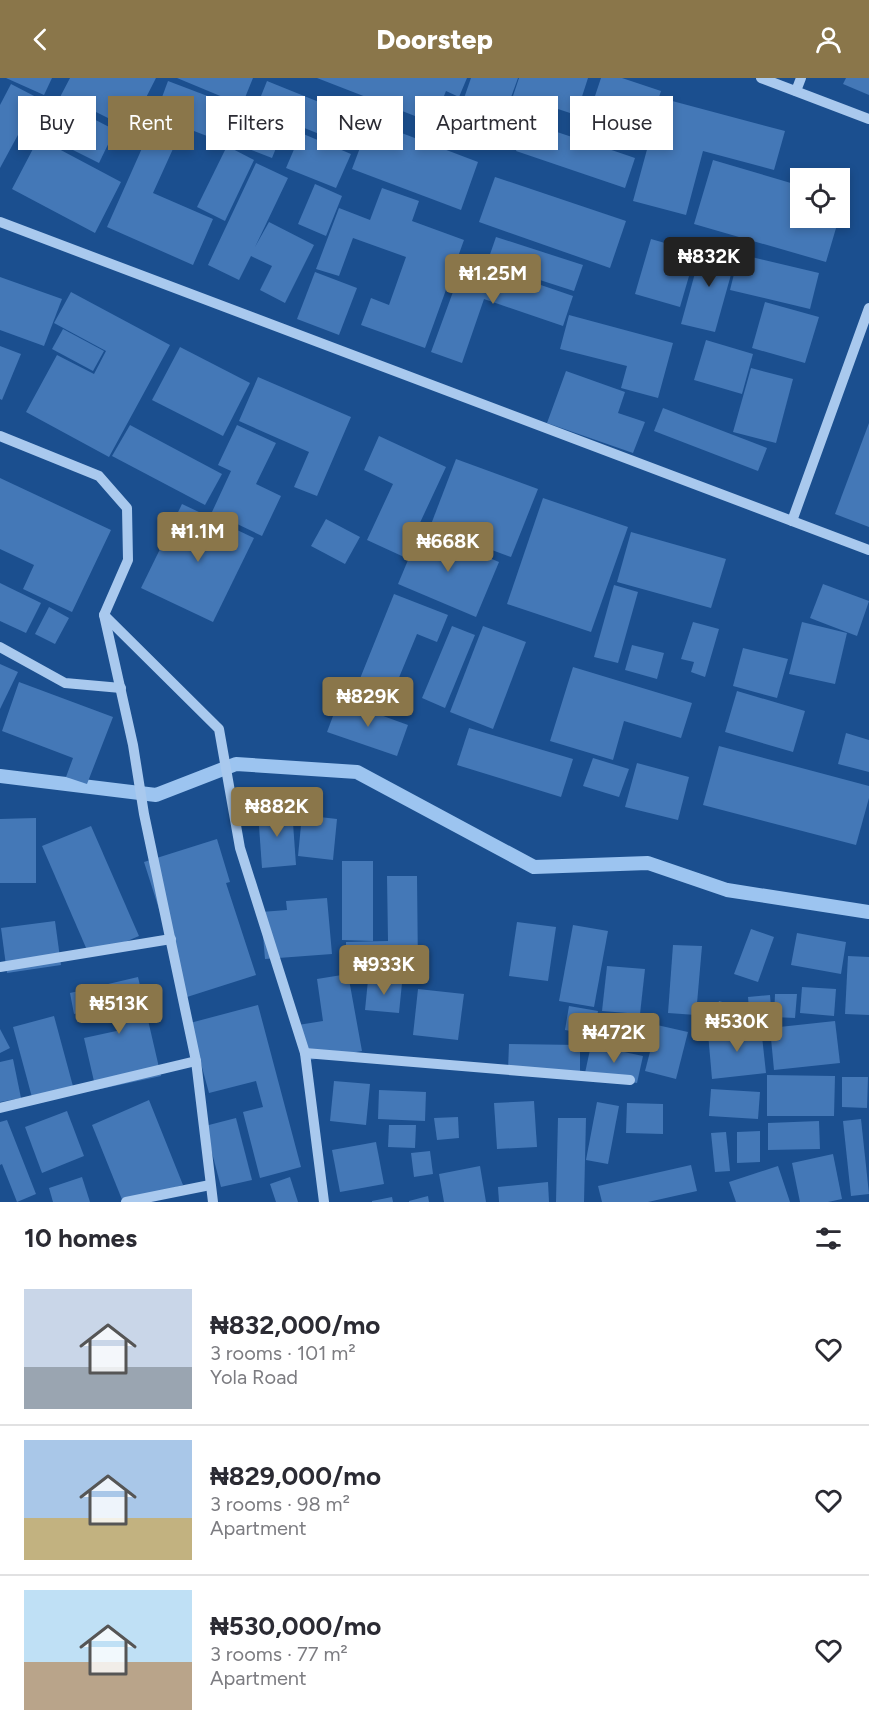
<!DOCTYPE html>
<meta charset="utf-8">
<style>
:root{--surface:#fff;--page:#f2f2f3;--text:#2b2b33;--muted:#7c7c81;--line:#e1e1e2;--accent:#8a764a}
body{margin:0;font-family:Figtree,sans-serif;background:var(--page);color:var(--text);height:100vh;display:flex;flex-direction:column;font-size:22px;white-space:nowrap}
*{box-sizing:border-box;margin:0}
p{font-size:20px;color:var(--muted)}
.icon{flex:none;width:33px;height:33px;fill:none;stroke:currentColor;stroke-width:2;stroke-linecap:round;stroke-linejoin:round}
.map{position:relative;height:1124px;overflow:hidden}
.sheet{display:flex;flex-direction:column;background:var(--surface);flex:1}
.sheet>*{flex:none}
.guide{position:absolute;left:18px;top:18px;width:834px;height:54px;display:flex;gap:12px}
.buttons{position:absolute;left:790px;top:90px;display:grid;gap:12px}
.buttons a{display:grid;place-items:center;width:60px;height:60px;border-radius:0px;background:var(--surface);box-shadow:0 3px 9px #0003;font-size:30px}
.price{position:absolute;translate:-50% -51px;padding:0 14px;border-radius:6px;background:var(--accent);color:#fff;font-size:20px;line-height:39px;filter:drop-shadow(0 2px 3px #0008)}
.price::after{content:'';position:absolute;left:50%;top:36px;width:18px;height:14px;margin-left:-9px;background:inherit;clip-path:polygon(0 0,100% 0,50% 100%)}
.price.on{background:#222;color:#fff}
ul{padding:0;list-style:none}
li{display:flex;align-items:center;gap:18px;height:150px;padding:0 24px}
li+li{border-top:2px solid var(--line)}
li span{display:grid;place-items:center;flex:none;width:168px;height:120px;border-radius:0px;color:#555}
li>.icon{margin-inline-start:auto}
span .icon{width:72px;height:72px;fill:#fffc;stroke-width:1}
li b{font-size:26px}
h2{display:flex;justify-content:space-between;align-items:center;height:72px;padding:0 24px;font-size:26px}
.chip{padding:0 21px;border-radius:0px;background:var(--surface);box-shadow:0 3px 9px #0003;font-size:21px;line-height:54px}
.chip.on{background:var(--accent);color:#fff}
header{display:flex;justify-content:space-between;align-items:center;height:78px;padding:0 24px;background:var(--accent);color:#fff;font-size:27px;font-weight:800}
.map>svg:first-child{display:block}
</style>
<header><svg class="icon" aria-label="back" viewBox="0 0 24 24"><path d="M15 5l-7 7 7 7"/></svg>Doorstep<svg class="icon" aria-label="person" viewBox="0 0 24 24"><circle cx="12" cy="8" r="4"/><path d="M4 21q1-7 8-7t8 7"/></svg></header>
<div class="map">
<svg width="869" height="1124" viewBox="0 0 869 1124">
<rect width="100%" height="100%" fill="#1b4f8f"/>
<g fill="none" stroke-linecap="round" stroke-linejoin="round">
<!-- stream -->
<path stroke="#9cc4f0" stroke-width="14" d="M0,698L156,717L236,686L357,694L534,789L648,785L727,812L869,834"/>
</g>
<!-- building -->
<g fill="#4478b7">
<path d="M6,0H52L44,17Z"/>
<path d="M70,0H156L130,51L80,26L57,70L121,104L95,155L12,111Z"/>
<path d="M177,0H253L242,27Z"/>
<path d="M317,0H467L459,19L446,13L433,45Z"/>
<path d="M471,0H518L494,66L453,52Z"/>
<path d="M519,0H588L576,37L549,28L542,49L584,63L593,34L619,41L611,70L591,65L635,80L625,110L516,73L529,36L509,30Z"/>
<path d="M601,0H622L661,13L649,49L591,30Z"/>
<path d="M846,0H869V17L843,6Z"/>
<path d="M168,3L247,33L233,68L155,38Z"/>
<path d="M267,3L366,43L354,70L287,43L272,80L241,68Z"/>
<path d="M11,6L38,20L0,90V27Z"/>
<path d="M661,20L785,53L774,92L703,73L686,137L633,123Z"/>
<path d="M84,36L115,52L99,85L67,69Z"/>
<path d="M370,43L478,84L461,132L352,91Z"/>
<path d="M151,50L177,62L153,115L213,141L193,187L107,149Z"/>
<path d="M301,55L351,76L336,110L286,90Z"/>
<path d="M227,68L254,82L225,143L197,129Z"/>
<path d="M713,82L801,108V140H839L826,184L694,146Z"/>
<path d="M256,85L288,100L255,169L269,144L314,167L285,225L260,212L272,188L251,178L239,202L208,187Z"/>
<path d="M495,99L626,143L610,190L479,144Z"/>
<path d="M315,106L342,118L326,158L298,146Z"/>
<path d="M382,110L419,123L412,143L464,162L425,270L361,247L371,220L389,227L406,179L353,160L339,198L316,191L339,130L370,142Z"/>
<path d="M496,159L583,187L574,213L487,185Z"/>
<path d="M651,161L696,174L680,229L635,216Z"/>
<path d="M703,166L737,175L715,254L681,246Z"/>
<path d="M739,176L819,195L810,231L730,212Z"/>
<path d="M465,181L573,218L563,248L484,221L462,285L431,274Z"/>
<path d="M315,194L357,210L339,257L297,241Z"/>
<path d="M0,199L62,221L44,268L0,252Z"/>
<path d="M71,214L170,267L109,379L26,334L57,277L94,296L106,273L54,245Z"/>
<path d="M765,224L819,239L805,285L752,270Z"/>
<path d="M569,237L673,265L658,320L621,310L627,288L560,271Z"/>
<path d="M63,251L104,273L93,293L52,271Z"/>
<path d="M706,262L753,276L742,316L694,302Z"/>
<path d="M0,268L21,276L2,322L0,321Z"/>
<path d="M180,269L250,305L223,358L152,322Z"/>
<path d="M751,290L793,301L776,365L733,354Z"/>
<path d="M566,293L625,314L618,335L645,344L633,375L547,345Z"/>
<path d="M258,299L351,339L317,418L294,409L309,374L239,343Z"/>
<path d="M663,330L767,370L758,393L654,353Z"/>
<path d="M869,345V449L835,436Z"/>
<path d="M130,347L222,396L205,427L112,378Z"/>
<path d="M237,347L276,365L256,406L281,418L262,458L212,434L231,393L218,387Z"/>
<path d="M379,358L446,389L404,479L367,462L393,406L364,392Z"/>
<path d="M456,381L538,411L511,479L430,449Z"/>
<path d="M0,400L111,452L72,534L23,511L34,487L0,471Z"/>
<path d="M543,420L628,449L591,554L507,526Z"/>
<path d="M182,426L254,460L213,544L141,510Z"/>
<path d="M326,441L360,459L345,486L311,468Z"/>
<path d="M421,451L499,484L476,539L398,506Z"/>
<path d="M631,454L726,481L711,530L617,504Z"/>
<path d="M0,505L41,525L26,555L0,543Z"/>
<path d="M823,506L869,523L857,558L810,540Z"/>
<path d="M614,507L638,514L618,585L594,579Z"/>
<path d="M394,516L448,537L437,564L417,556L386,631L353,618Z"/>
<path d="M49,529L69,540L55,566L35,556Z"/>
<path d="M693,544L719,551L705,599L691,594L694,584L681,581Z"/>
<path d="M802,544L847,555L835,606L789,596Z"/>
<path d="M452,548L475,557L445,630L422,620Z"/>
<path d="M483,548L526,564L493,651L450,634Z"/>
<path d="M632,567L664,575L657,601L625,592Z"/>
<path d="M743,570L788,581L777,620L733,608Z"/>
<path d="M0,586L18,594L0,631Z"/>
<path d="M573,589L692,625L681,660L624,643L613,682L550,663Z"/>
<path d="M19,604L113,639L87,706L66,699L73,680L2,653Z"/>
<path d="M737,613L805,633L793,674L725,654Z"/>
<path d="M339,622L408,647L397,678L327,654Z"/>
<path d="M469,650L573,681L561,719L457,687Z"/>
<path d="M846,655L869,662V694L838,686Z"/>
<path d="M719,668L869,708V720L856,767L703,727Z"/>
<path d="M593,680L629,691L619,719L583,708Z"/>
<path d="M637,685L689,699L678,742L625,729Z"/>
<path d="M292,731L296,787L262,790L258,734Z"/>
<path d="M302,737L337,741L333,782L298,778Z"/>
<path d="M36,740V805H0V741Z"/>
<path d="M91,748L139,858L90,879L42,768Z"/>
<path d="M217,761L230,804L226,805L256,897L187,919L144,784Z"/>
<path d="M342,783H373V863L342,862Z"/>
<path d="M387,798H417L418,893H346V864L388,863Z"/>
<path d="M327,820L332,876L265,881L261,834L287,832L286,823Z"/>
<path d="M55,843L61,887L7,895L1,850Z"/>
<path d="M517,844L556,849L548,903L509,898Z"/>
<path d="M573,847L608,853L594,929L559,923Z"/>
<path d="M751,851L774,859L758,904L734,896Z"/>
<path d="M797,855L846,864L841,896L791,887Z"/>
<path d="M673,867L702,868L696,937L668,935Z"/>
<path d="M848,878L869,879V937L845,936Z"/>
<path d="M607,888L645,891L640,936L602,933Z"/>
<path d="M348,896L362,973L304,983L298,947L323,943L317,901Z"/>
<path d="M138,899L161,998L96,1012L84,960L121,952L115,927L74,936L70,915Z"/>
<path d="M368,902L402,905L399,935L365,932Z"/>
<path d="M802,909L836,911L834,938L800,935Z"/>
<path d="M418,911L464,916L458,962L413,957Z"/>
<path d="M775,916H797L795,940L774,939Z"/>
<path d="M770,917L772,941L750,943L748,919Z"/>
<path d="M719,923L745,931L739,950L713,942Z"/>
<path d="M258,927L301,1089L260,1100L243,1034L263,1029L256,1003L209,1015L190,945Z"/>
<path d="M569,928L598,933L594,957L565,952Z"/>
<path d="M54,938L74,1012L33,1023L13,949Z"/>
<path d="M835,943L840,985L774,992L770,950Z"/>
<path d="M601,944L613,946L610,966L598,964Z"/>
<path d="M657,947L688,954L676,1001L645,993Z"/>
<path d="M761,949L766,995L712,1001L708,955Z"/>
<path d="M0,951L10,970L0,975Z"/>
<path d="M509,966L580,967V993L508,992Z"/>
<path d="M591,967L643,978L637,1005L585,995Z"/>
<path d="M13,981L21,1020L0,1024V984Z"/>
<path d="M767,997L835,998L834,1038H767Z"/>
<path d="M842,999H868L867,1030L842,1029Z"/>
<path d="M334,1003L370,1006L366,1047L330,1043Z"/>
<path d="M711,1011L760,1014L758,1041L709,1038Z"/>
<path d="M379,1012L426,1014L425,1043L378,1041Z"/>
<path d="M149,1022L183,1107L123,1124L92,1047Z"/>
<path d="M534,1023L537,1069L497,1071L494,1025Z"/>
<path d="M597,1024L619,1028L608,1086L586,1082Z"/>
<path d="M627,1025L663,1026V1056L626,1055Z"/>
<path d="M67,1033L84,1078L42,1095L25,1049Z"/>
<path d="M458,1039L459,1060L437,1062L434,1040Z"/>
<path d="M236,1040L252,1102L221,1109L205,1048Z"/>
<path d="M558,1040H586L584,1124H556Z"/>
<path d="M861,1041L869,1116L851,1118L843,1043Z"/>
<path d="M7,1042L36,1116L17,1124L2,1086L0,1087V1044Z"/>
<path d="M819,1043L820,1071L768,1072V1045Z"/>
<path d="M389,1047H416L415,1070L388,1069Z"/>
<path d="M760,1053V1084L737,1085V1054Z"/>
<path d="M726,1054L730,1093L715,1094L711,1055Z"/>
<path d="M376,1064L384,1106L340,1114L332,1072Z"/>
<path d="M430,1073L433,1096L414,1099L411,1075Z"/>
<path d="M833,1076L842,1121L828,1124H800L792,1085Z"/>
<path d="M691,1087L697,1113L648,1124H602L598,1108Z"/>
<path d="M480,1088L486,1124H444L439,1096Z"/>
<path d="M778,1088L790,1124H736L729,1104Z"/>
<path d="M82,1099L90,1124H53L49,1110Z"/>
<path d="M290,1099L298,1124H276L270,1106Z"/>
<path d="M548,1104L549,1124H499L498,1109Z"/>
<path d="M428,1118L429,1124H409V1123Z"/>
<path d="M392,1119L393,1124H372V1123Z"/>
</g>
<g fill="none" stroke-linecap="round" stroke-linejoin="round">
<!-- minor -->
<g stroke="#a9c9ee" stroke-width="10">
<path d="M761,0L869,41"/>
<path d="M796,13L801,0"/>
<path d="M0,144L869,472"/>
<path d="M0,358L99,398L127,430L128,482L104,537L133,667L144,736L196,983L213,1124"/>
<path d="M792,443L869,230"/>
<path d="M104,537L219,651L240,770L305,975L324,1124"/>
<path d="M0,569L65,605L121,610"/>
<path d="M0,889L171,861"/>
<path d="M305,975L630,1002"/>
<path d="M0,1030L196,983"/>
<path d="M126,1124L210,1107"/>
</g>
</g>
</svg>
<div class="buttons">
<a><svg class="icon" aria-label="locate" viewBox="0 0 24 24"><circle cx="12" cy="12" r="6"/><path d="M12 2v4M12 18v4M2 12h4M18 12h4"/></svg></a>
</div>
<b class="price on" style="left:709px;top:210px">₦832K</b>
<b class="price" style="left:493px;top:227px">₦1.25M</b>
<b class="price" style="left:198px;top:485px">₦1.1M</b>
<b class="price" style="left:448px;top:495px">₦668K</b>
<b class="price" style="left:368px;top:650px">₦829K</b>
<b class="price" style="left:277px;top:760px">₦882K</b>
<b class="price" style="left:384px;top:918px">₦933K</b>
<b class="price" style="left:119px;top:957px">₦513K</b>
<b class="price" style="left:737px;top:975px">₦530K</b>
<b class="price" style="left:614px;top:986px">₦472K</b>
<div class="guide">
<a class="chip">Buy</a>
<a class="chip on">Rent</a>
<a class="chip">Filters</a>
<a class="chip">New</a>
<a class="chip">Apartment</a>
<a class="chip">House</a>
</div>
</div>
<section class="sheet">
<h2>10 homes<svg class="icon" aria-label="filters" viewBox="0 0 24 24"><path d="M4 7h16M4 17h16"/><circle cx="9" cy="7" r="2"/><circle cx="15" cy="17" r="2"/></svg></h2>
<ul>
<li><span style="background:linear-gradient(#c9d6e8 65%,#9aa5b1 0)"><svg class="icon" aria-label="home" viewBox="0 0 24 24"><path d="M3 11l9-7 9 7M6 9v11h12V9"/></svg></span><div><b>₦832,000/mo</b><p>3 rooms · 101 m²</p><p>Yola Road</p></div><svg class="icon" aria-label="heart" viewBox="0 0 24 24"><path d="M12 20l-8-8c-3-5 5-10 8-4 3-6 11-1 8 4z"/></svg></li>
<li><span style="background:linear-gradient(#a9c7e8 65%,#c2b280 0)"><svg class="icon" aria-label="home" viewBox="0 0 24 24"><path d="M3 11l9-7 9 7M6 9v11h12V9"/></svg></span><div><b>₦829,000/mo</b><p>3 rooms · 98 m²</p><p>Apartment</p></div><svg class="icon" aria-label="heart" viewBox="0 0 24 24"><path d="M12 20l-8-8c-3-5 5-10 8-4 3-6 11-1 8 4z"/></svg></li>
<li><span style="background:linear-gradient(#bfe0f5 60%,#b9a48a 0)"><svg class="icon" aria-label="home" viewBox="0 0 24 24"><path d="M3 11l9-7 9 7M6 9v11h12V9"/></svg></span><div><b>₦530,000/mo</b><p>3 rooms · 77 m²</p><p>Apartment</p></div><svg class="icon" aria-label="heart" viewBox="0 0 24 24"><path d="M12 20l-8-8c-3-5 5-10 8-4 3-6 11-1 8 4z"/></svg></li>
</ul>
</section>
